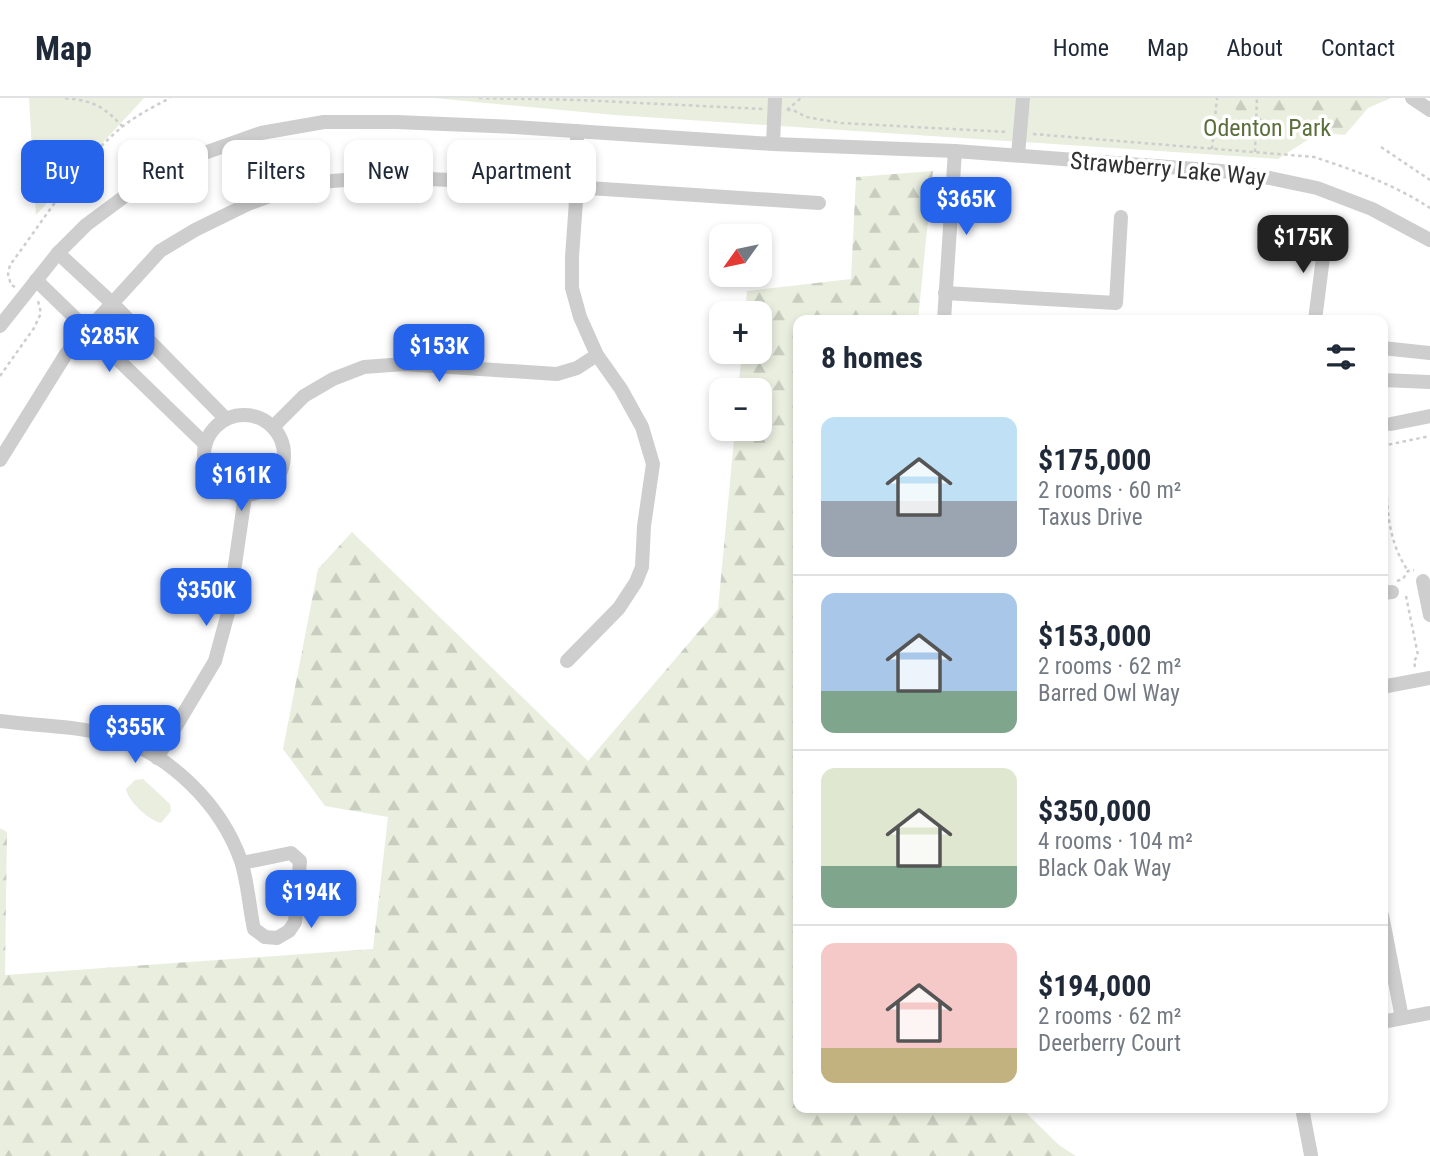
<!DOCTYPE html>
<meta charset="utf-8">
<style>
:root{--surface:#fff;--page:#f2f2f3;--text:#1f2937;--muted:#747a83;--line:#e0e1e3;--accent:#2563eb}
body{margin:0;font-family:"Roboto Condensed",sans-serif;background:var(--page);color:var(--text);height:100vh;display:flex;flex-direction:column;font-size:26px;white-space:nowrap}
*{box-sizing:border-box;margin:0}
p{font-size:23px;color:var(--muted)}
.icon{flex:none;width:38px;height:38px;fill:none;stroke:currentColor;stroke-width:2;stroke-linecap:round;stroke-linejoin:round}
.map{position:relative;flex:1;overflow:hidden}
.drawer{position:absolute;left:793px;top:217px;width:595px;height:798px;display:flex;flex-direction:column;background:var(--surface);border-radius:14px;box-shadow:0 4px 10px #0003}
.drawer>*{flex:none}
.hud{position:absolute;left:21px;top:42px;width:665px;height:63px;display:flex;gap:14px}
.needle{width:46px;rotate:237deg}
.controls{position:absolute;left:709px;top:126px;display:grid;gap:14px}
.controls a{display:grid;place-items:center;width:63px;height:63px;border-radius:14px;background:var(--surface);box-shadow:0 4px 10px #0003;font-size:35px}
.price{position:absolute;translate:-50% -60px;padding:0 16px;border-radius:14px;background:var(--accent);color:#fff;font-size:23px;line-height:46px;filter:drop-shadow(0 2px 4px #0008)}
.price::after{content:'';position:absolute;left:50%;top:42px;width:21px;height:16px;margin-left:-10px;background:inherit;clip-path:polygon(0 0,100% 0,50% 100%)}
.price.selected{background:#222;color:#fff}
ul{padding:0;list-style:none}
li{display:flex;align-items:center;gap:21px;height:175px;padding:0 28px}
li+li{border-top:2px solid var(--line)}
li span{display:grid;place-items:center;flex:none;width:196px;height:140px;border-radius:14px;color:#555}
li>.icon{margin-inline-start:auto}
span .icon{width:84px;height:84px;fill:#fffc;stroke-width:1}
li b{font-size:30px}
h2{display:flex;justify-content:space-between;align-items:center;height:84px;padding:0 28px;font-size:30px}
.tag{padding:0 24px;border-radius:14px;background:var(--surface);box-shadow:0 4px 10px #0003;font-size:24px;line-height:63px}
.tag.selected{background:var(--accent);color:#fff}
header{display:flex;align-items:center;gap:42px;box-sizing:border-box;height:98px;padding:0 35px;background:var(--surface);border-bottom:2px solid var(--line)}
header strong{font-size:33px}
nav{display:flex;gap:38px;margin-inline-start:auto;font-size:24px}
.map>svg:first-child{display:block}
</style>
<header>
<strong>Map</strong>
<nav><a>Home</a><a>Map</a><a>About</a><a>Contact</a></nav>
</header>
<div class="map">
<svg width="1430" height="1058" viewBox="0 0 1430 1058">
<defs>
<pattern id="forest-firs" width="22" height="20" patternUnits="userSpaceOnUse" patternTransform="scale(1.75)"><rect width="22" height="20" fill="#e9eedf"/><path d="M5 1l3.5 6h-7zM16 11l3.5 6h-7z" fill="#c8cdc0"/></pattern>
</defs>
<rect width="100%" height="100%" fill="#fff"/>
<!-- green -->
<g fill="#e9eedf">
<path d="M29,0H144L36,117Z"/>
<path d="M434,0H1372L1278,61L615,17Z"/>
<path d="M143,681L170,706L171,713L161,725C148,722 128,703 126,691L135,682Z"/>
</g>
<!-- forest -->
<g fill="url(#forest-firs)">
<path d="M1235,0H1391L1368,10L1345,37L1237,27Z"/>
<path d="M933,73L918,222H798V1010H1021L1059,1047L1076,1058H0V730L7,734L5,877L373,851L388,719L325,708L283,651L318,471L352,434L588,663L718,511L735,331H760V292H738L742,254H760V215H745L747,193L851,181L856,79Z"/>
</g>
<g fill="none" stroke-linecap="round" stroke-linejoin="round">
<!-- path -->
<g stroke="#cecece" stroke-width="2.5" stroke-dasharray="3.5 3.5" stroke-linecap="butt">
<path d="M65,0C94,3 103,8 123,29"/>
<path d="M479,0L579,2L763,11"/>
<path d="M787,12H793L806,19L841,25L1008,34"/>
<path d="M787,12L801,0"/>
<path d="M1033,36L1314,59C1354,72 1395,87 1430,110"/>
<path d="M1381,49L1430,82"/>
<path d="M1212,51L1217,0"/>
<path d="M1255,54L1257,0"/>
<path d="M15,189L11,187L8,176L10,167C43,123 74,72 115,35C131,20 151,10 170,0"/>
<path d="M0,278L34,230L41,215L38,203"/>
<path d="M1382,348L1430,338"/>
<path d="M1382,373C1388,387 1386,399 1388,413C1390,435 1396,455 1408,473"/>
<path d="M1397,483L1403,481L1408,473L1414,472"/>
<path d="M1406,498L1418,557L1414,563L1415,569"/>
</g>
<!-- minor -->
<g stroke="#cecece" stroke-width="14">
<path d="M1412,0L1430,12"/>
<path d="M773,46L775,0"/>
<path d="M1018,57L1023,0"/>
<path d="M58,155L113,206L226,321"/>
<path d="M36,182L205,346"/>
<path d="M945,195L1116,205L1121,119"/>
<path d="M944,222L955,53"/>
<path d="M1315,222L1326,136"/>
<path d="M0,228L58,155L86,127L125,98L193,59L261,35L324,24H396L514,29L773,46L955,53L1222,73L1270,80L1317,90L1372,111L1430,142"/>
<path d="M1382,250L1430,255"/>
<path d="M1382,282L1430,284"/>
<circle cx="244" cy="357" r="40"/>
<path d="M1391,326L1430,318"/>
<path d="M273,329L304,298L333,281L364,269L404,266L557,276L577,270L597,257"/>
<path d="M0,362L66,256L160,153L195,132L248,106L281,94L332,83L383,79L497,84L819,105"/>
<path d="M1423,483L1430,517"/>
<path d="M1382,495L1392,494"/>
<path d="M567,563L619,510L636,484L642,469L644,428L653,366L642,329L621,291L597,257L580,219L572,190V159L577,89V33"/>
<path d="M1382,589L1430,580"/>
<path d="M0,623C36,628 75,627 111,638C169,655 221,706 241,763C248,784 249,809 254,831L265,839L277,840L289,833L295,824L300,763L291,755L242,765"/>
<path d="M157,660L215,563L228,515L245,398"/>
<path d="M1382,817L1402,920"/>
<path d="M1382,924L1430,915"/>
<path d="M1302,1010L1311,1057"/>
</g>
</g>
<g text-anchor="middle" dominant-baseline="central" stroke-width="7" stroke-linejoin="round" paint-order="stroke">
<!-- park labels -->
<g font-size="24" fill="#5b6f3c" stroke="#fff">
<text x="1267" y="30">Odenton Park</text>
</g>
<!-- street labels -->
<g font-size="24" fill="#313131" stroke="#fff">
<text transform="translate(1168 71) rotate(5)">Strawberry Lake Way</text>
</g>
</g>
</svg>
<div class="controls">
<a><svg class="needle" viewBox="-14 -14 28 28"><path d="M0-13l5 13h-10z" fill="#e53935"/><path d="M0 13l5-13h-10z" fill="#747a83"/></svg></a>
<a>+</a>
<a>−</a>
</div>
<b class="price" style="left:966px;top:139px">$365K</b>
<b class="price selected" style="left:1303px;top:177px">$175K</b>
<b class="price" style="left:109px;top:276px">$285K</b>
<b class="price" style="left:439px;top:286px">$153K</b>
<b class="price" style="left:241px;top:415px">$161K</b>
<b class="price" style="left:206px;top:530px">$350K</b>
<b class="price" style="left:135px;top:667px">$355K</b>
<b class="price" style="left:311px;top:832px">$194K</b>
<div class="hud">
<a class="tag selected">Buy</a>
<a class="tag">Rent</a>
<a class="tag">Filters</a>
<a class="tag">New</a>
<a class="tag">Apartment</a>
</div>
<section class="drawer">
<h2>8 homes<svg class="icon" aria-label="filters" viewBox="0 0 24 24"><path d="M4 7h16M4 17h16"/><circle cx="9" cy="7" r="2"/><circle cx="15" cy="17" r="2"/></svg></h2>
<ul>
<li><span style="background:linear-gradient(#bfe0f5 60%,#9aa5b1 0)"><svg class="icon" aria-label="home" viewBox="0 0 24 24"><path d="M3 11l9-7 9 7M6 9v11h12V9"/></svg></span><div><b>$175,000</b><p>2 rooms · 60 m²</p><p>Taxus Drive</p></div></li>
<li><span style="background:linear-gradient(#a9c7e8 70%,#7fa58c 0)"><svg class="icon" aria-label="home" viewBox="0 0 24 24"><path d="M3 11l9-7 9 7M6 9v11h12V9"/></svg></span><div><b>$153,000</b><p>2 rooms · 62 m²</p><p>Barred Owl Way</p></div></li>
<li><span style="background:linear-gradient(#dfe7d0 70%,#7fa58c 0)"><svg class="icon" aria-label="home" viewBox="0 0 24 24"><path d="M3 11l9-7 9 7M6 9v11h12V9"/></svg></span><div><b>$350,000</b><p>4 rooms · 104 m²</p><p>Black Oak Way</p></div></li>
<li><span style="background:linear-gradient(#f6c9c9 75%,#c2b280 0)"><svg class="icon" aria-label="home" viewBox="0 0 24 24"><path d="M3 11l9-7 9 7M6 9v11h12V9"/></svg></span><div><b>$194,000</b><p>2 rooms · 62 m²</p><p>Deerberry Court</p></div></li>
</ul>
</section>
</div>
